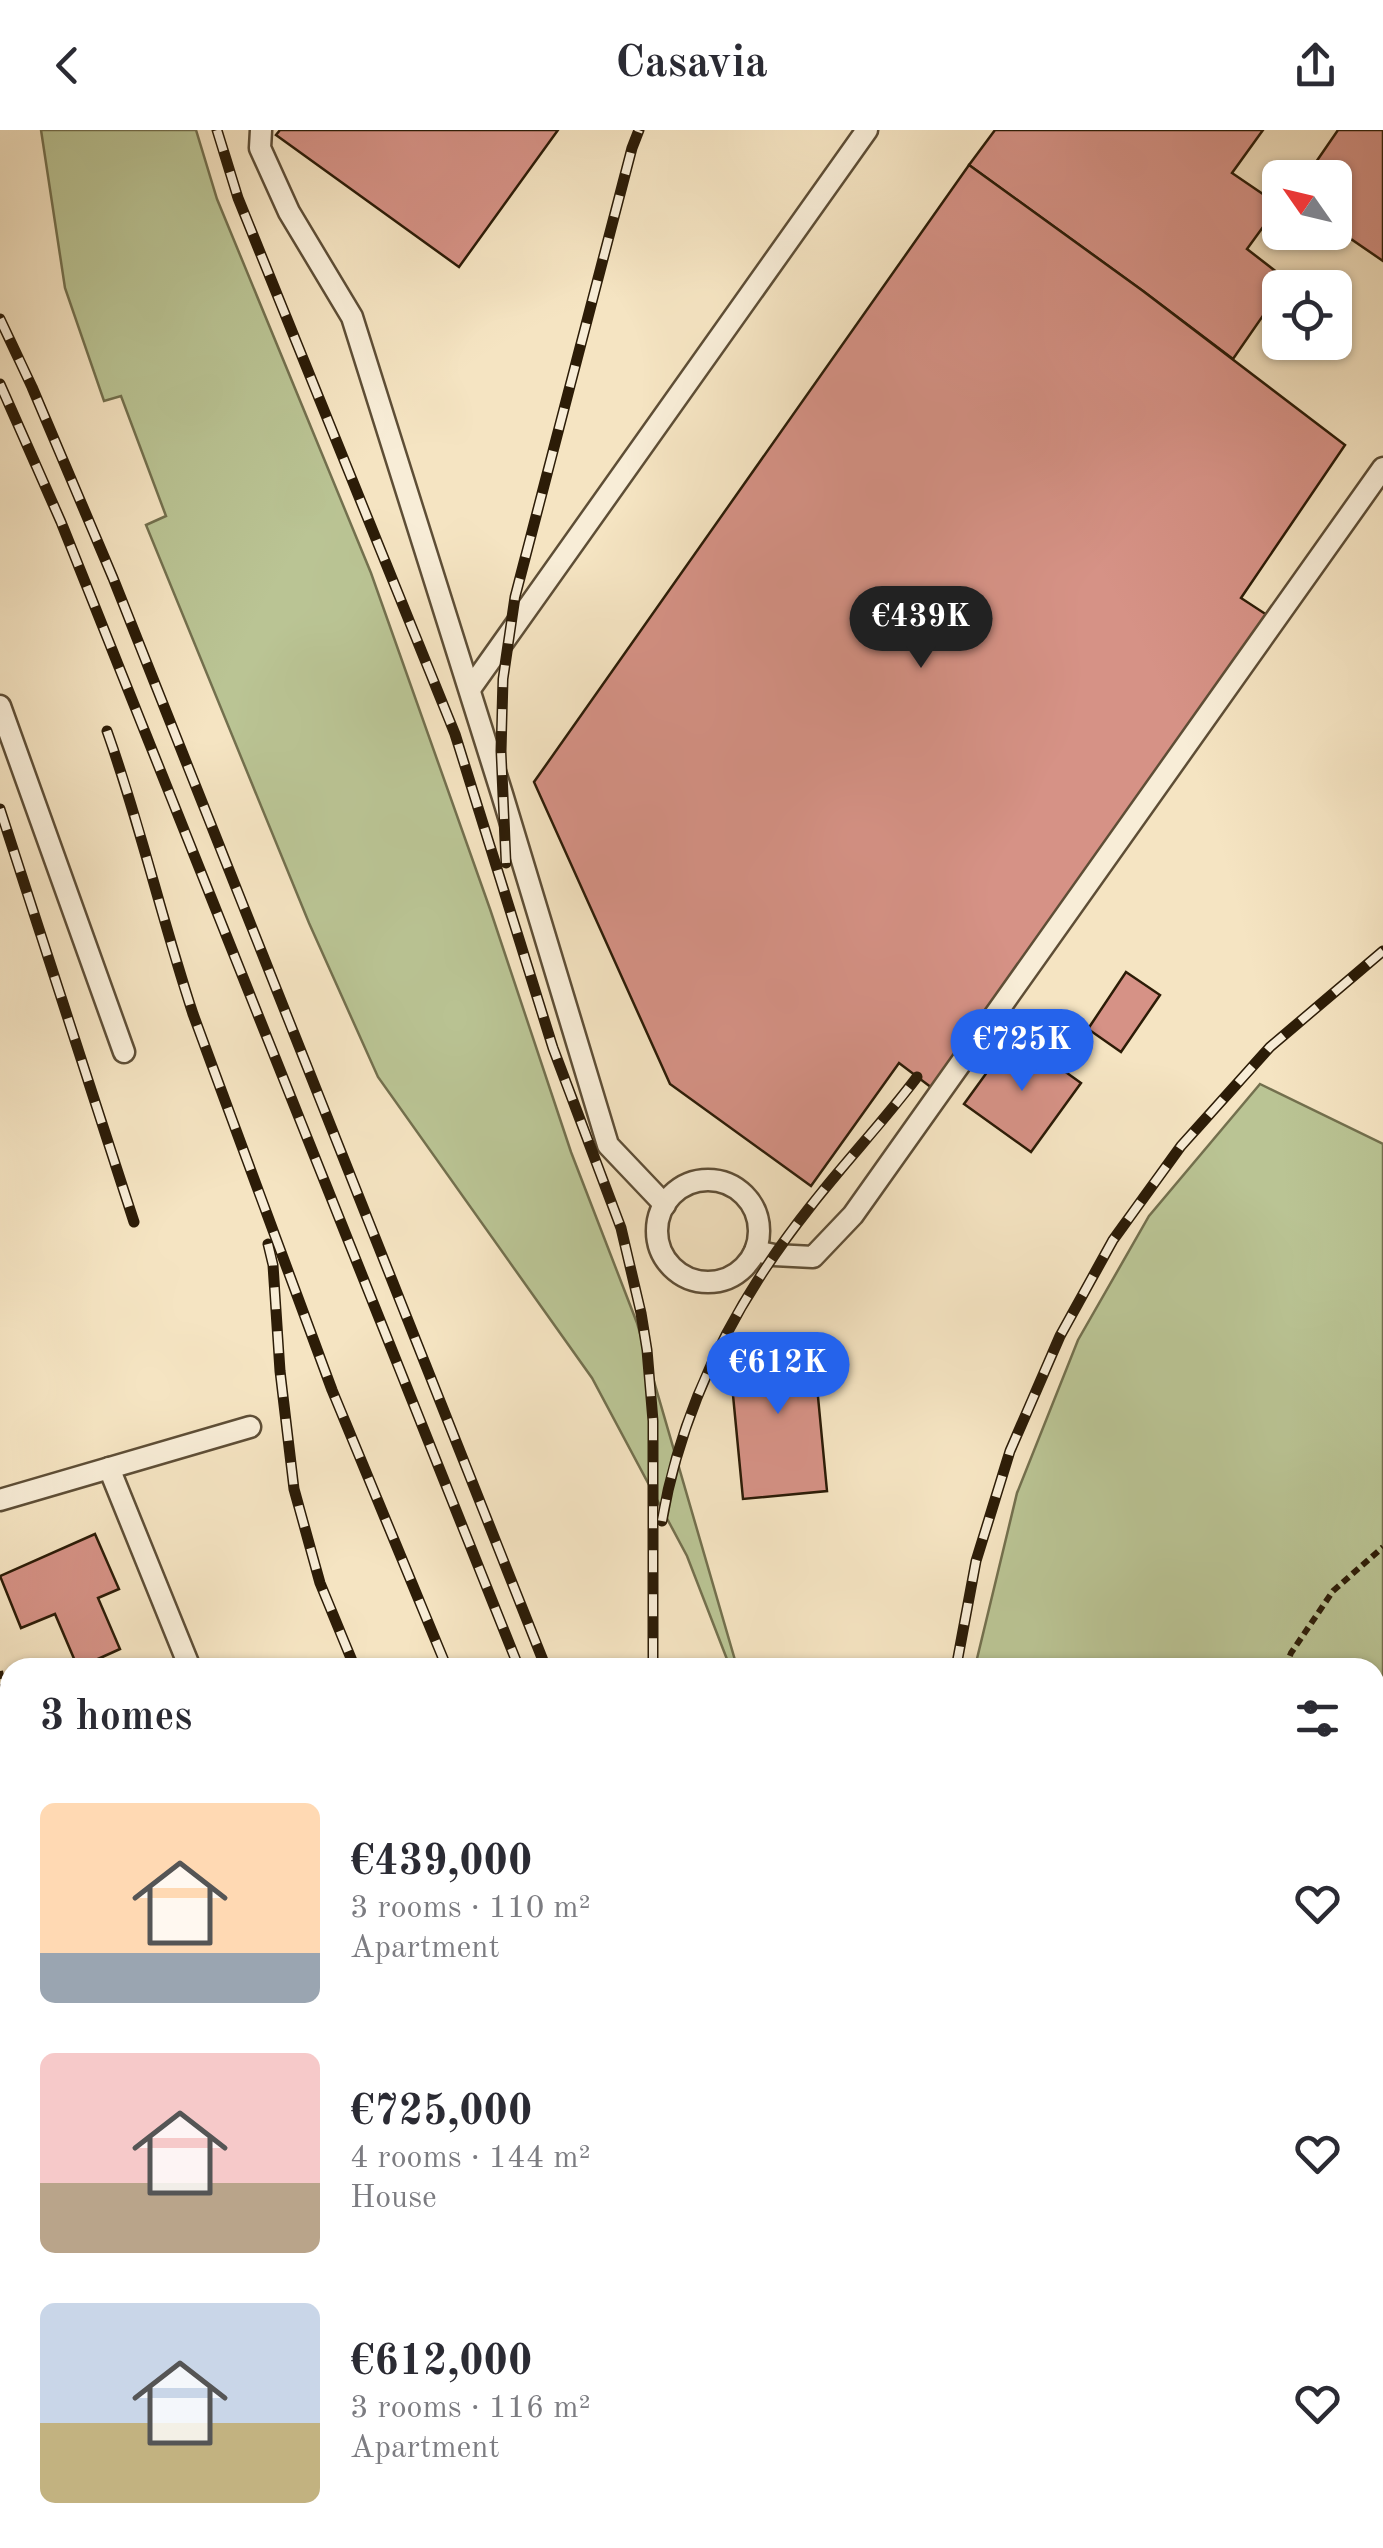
<!DOCTYPE html>
<meta charset="utf-8">
<style>
:root{--surface:#fff;--page:#f2f2f3;--text:#2b2b33;--muted:#7c7c81;--accent:#2563eb}
body{margin:0;font-family:"Old Standard TT",serif;background:var(--page);color:var(--text);height:100vh;display:flex;flex-direction:column;font-size:38px;white-space:nowrap}
*{box-sizing:border-box;margin:0}
p{font-size:32px;color:var(--muted)}
.icon{flex:none;width:55px;height:55px;fill:none;stroke:currentColor;stroke-width:2;stroke-linecap:round;stroke-linejoin:round}
.map{position:relative;flex:1;overflow:hidden}
.details{position:absolute;left:0px;top:1528px;width:1385px;height:892px;display:flex;flex-direction:column;background:var(--surface);border-radius:30px 30px 0 0;box-shadow:0 2px 8px #0004}
.details>*{flex:none}
.needle{width:65px;rotate:304deg}
.buttons{position:absolute;left:1262px;top:30px;display:grid;gap:20px}
.buttons a{display:grid;place-items:center;width:90px;height:90px;border-radius:15px;background:var(--surface);box-shadow:0 2px 8px #0004;font-size:50px}
.price{position:absolute;translate:-50% -85px;padding:0 22px;border-radius:35px;background:var(--accent);color:#fff;font-size:32px;line-height:65px;filter:drop-shadow(0 2px 5px #0008)}
.price::after{content:'';position:absolute;left:50%;top:60px;width:30px;height:22px;margin-left:-15px;background:inherit;clip-path:polygon(0 0,100% 0,50% 100%)}
.price.current{background:#222;color:#fff}
ul{padding:0;list-style:none}
li{display:flex;align-items:center;gap:30px;height:250px;padding:0 40px}
li span{display:grid;place-items:center;flex:none;width:280px;height:200px;border-radius:15px;color:#555}
li>.icon{margin-inline-start:auto}
span .icon{width:120px;height:120px;fill:#fffc;stroke-width:1}
li b{font-size:42px}
h2{display:flex;justify-content:space-between;align-items:center;height:120px;padding:0 40px;font-size:42px}
header{display:flex;justify-content:space-between;align-items:center;height:130px;padding:0 40px;background:var(--surface);font-size:45px;font-weight:700}
.map>svg:first-child{display:block}
</style>
<header><svg class="icon" aria-label="back" viewBox="0 0 24 24"><path d="M15 5l-7 7 7 7"/></svg>Casavia<svg class="icon" aria-label="share" viewBox="0 0 24 24"><path d="M12 15V3M7 8l5-5 5 5M5 13v7h14v-7"/></svg></header>
<div class="map">
<svg width="1383" height="2418" viewBox="0 0 1383 2418">
<rect width="100%" height="100%" fill="#f5e4c2"/>
<filter id="stains"><feTurbulence type="fractalNoise" baseFrequency=".002" numOctaves="4"/><feColorMatrix values="0 0 0 0 .2 0 0 0 0 .09 0 0 0 0 .02 0 0 0 .5 -.17"/></filter>
<radialGradient id="worn" r=".72"><stop offset=".6" stop-color="#630" stop-opacity="0"/><stop offset="1" stop-color="#630" stop-opacity=".3"/></radialGradient>
<!-- green -->
<g fill="#bac494" stroke="#73704e" stroke-width="2.5">
<path d="M41,0H196L217,69L371,443L490,779L571,1022L637,1193L737,1537H730L687,1426L592,1248L378,947L309,793L146,395L166,386L121,266L104,271L65,158Z"/>
<path d="M1260,954L1383,1014V2418H1137L1135,2410H1375V1538L975,1537L1017,1363L1078,1210L1149,1086Z"/>
</g>
<!-- building -->
<g fill="#d69286" stroke="#2c1c07" stroke-width="2.5">
<path d="M280,0H558L459,137L276,5Z"/>
<path d="M995,0H1263L1232,43L1279,75L1247,119L1287,150L1280,158V161L1233,229L1143,161L969,35Z"/>
<path d="M1338,0H1383V131L1335,98V48H1305Z"/>
<path d="M969,35L1143,161L1345,315L1241,468L1267,485L932,958L899,933L811,1056L670,954L534,652Z"/>
<path d="M1126,842L1160,865L1121,922L1088,899Z"/>
<path d="M1014,905L1081,953L1031,1022L964,974Z"/>
<path d="M812,1204L827,1361L743,1369L728,1213Z"/>
<path d="M95,1404L119,1459L98,1468L120,1519L78,1538L55,1484L21,1498L0,1446Z"/>
<path d="M0,1851L10,1897V1920L0,1922Z"/>
<path d="M10,2045V2095H8L4,2068H0V2047Z"/>
<path d="M10,2405V2410H63L65,2418H0V2407Z"/>
<path d="M234,2410H295L298,2418H237Z"/>
<path d="M455,2410H518L519,2415L508,2418H457Z"/>
<path d="M670,2410H693L696,2418H650Z"/>
</g>
<g fill="none" stroke-linecap="round" stroke-linejoin="round">
<!-- lane casing -->
<g stroke="#5e4e36" stroke-width="25">
<g id="lane">
<path d="M261,0L260,18L289,82L352,187L502,664L608,1015L665,1075"/>
<path d="M470,559L867,0"/>
<path d="M0,576L124,922"/>
<circle cx="708" cy="1101" r="51"/>
<path d="M755,1121L774,1125L813,1127L853,1085L1383,338"/>
<path d="M109,1338L190,1538"/>
<path d="M0,1370L250,1297"/>
</g>
</g>
<!-- street casing -->
<g stroke="#5e4e36" stroke-width="45">
<g id="street">
<path d="M0,1658L10,1705"/>
<path d="M180,2410L183,2418"/>
<path d="M577,2410L581,2418"/>
</g>
</g>
<!-- path -->
<g stroke="#2c1c07" stroke-width="6" stroke-dasharray="8 5" stroke-linecap="butt">
<path d="M1285,1538L1291,1523L1333,1461L1383,1417"/>
<path d="M0,1541L10,1590"/>
<path d="M1309,2410L1312,2418"/>
</g>
<!-- lane -->
<use href="#lane" stroke="#f8edd7" stroke-width="20"/>
<!-- street -->
<use href="#street" stroke="#f8edd7" stroke-width="40"/>
<!-- rail casing -->
<g stroke="#2c1c07" stroke-width="11">
<g id="rail">
<path d="M217,0L238,68L455,604L553,918L621,1098L641,1183L647,1220L653,1291V1538"/>
<path d="M0,189L32,257L113,448L546,1538"/>
<path d="M0,254L61,392L519,1538"/>
<path d="M107,601C140,694 162,790 193,884L332,1260L447,1538"/>
<path d="M0,679L134,1092"/>
<path d="M506,733L501,621L503,549L515,467L632,18L639,0"/>
<path d="M268,1114L273,1135L280,1241L294,1359L320,1453L355,1538"/>
<path d="M662,1391C682,1274 737,1169 810,1077C845,1032 883,992 917,947"/>
<path d="M956,1538L976,1431L1010,1321L1060,1206L1113,1110L1181,1016L1270,917L1383,821"/>
<path d="M869,2410L872,2418"/>
<path d="M892,2410L896,2418"/>
<path d="M1113,2410L1116,2418"/>
</g>
</g>
<!-- rail -->
<use href="#rail" stroke="#f8edd7" stroke-width="8" stroke-dasharray="22" stroke-linecap="butt"/>
</g>
<rect width="100%" height="100%" filter="url(#stains)"/>
<rect width="100%" height="100%" fill="url(#worn)"/>
</svg>
<div class="buttons">
<a><svg class="needle" viewBox="-14 -14 28 28"><path d="M0-13l5 13h-10z" fill="#e53935"/><path d="M0 13l5-13h-10z" fill="#7c7c81"/></svg></a>
<a><svg class="icon" aria-label="locate" viewBox="0 0 24 24"><circle cx="12" cy="12" r="6"/><path d="M12 2v4M12 18v4M2 12h4M18 12h4"/></svg></a>
</div>
<b class="price current" style="left:921px;top:541px">€439K</b>
<b class="price" style="left:1022px;top:964px">€725K</b>
<b class="price" style="left:778px;top:1287px">€612K</b>
<section class="details">
<h2>3 homes<svg class="icon" aria-label="filters" viewBox="0 0 24 24"><path d="M4 7h16M4 17h16"/><circle cx="9" cy="7" r="2"/><circle cx="15" cy="17" r="2"/></svg></h2>
<ul>
<li><span style="background:linear-gradient(#ffd9b3 75%,#9aa5b1 0)"><svg class="icon" aria-label="home" viewBox="0 0 24 24"><path d="M3 11l9-7 9 7M6 9v11h12V9"/></svg></span><div><b>€439,000</b><p>3 rooms · 110 m²</p><p>Apartment</p></div><svg class="icon" aria-label="heart" viewBox="0 0 24 24"><path d="M12 20l-8-8c-3-5 5-10 8-4 3-6 11-1 8 4z"/></svg></li>
<li><span style="background:linear-gradient(#f6c9c9 65%,#b9a48a 0)"><svg class="icon" aria-label="home" viewBox="0 0 24 24"><path d="M3 11l9-7 9 7M6 9v11h12V9"/></svg></span><div><b>€725,000</b><p>4 rooms · 144 m²</p><p>House</p></div><svg class="icon" aria-label="heart" viewBox="0 0 24 24"><path d="M12 20l-8-8c-3-5 5-10 8-4 3-6 11-1 8 4z"/></svg></li>
<li><span style="background:linear-gradient(#c9d6e8 60%,#c2b280 0)"><svg class="icon" aria-label="home" viewBox="0 0 24 24"><path d="M3 11l9-7 9 7M6 9v11h12V9"/></svg></span><div><b>€612,000</b><p>3 rooms · 116 m²</p><p>Apartment</p></div><svg class="icon" aria-label="heart" viewBox="0 0 24 24"><path d="M12 20l-8-8c-3-5 5-10 8-4 3-6 11-1 8 4z"/></svg></li>
</ul>
</section>
</div>
